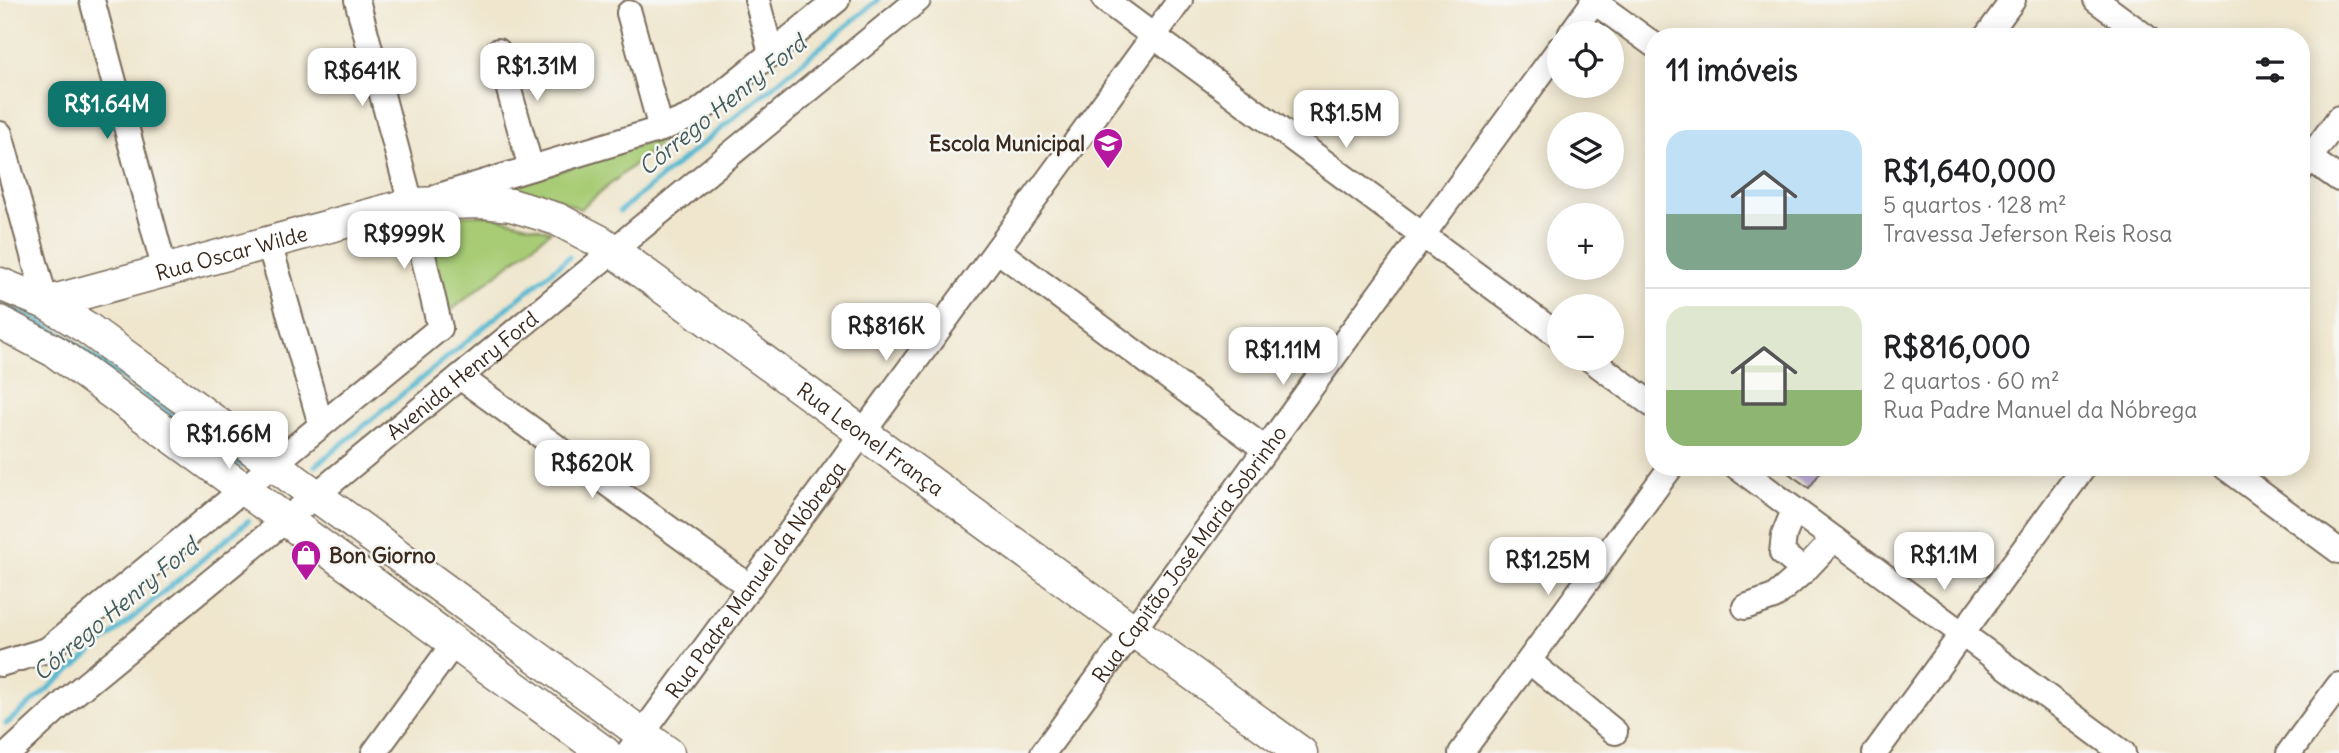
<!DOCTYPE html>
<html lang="pt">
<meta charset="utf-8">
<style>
:root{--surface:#fff;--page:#f6f6f6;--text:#202124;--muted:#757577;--line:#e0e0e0;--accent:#0f766e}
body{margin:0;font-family:Delius,sans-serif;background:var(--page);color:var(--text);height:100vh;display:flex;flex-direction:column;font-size:26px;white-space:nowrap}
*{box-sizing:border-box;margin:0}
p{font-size:23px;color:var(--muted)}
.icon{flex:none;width:38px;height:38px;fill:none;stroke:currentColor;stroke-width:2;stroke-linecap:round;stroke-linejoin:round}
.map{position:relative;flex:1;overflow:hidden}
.details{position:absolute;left:1645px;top:28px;width:665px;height:448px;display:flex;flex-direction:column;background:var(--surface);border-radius:28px;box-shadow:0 4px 18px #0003}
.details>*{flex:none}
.fabs{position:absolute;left:1547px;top:21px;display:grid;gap:14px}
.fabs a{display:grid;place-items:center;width:77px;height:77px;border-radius:50%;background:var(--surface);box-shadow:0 4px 18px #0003;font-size:35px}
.price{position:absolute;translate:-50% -60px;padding:0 16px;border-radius:14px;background:#fff;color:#222;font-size:23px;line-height:46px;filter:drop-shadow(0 2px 4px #0008)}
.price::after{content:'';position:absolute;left:50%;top:42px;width:21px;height:16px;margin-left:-10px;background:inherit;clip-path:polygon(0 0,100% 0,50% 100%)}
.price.on{background:var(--accent);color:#fff}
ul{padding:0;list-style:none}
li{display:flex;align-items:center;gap:21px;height:175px;padding:0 21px}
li+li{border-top:2px solid var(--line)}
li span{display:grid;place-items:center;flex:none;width:196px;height:140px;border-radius:21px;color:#555}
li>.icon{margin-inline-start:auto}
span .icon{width:84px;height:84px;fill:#fffc;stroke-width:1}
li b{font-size:30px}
h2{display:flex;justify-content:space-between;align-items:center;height:84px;padding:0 21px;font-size:30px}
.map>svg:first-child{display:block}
</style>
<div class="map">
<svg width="2339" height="753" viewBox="0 0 2339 753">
<rect width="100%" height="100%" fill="#f6f6f2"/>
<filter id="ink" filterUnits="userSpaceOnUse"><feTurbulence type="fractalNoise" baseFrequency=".0143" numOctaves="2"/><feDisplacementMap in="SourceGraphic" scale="14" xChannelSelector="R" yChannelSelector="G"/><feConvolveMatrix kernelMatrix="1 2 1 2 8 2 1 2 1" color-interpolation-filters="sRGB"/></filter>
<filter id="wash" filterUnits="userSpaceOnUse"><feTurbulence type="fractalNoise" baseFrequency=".00686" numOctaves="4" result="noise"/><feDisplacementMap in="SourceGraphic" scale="28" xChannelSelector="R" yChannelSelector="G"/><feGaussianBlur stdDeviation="1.57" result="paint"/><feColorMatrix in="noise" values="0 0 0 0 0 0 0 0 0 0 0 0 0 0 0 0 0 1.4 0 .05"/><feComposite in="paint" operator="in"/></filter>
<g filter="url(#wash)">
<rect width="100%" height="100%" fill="#efe6cd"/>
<!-- green -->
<g fill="#a8cc76" stroke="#727b4a" stroke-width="2">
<path d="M669,136L580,209L558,199L509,187Z"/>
<path d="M425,215H488L551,231L448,313Z"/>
</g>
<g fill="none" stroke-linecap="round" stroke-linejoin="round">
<!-- stream -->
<g stroke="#52b8d1" stroke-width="5">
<path d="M620,211L878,0"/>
<path d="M0,304L30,316L71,340L242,466"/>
<path d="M315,466L569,257"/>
<path d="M6,724L248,521"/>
</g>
</g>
<g id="blocks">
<!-- building -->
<path fill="#ad9bd2" d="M1780,467H1824L1809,488Z"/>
</g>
</g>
<g filter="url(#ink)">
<use href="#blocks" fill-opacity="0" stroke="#7a6c5b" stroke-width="2"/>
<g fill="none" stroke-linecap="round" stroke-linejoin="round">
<!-- minor casing -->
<g stroke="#7a6c5b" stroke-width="28">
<g id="minor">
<path d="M92,0L165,271"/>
<path d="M757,0L771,53"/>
<path d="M1105,0L1559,336"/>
<path d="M1592,0L1654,45"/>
<path d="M2096,0L2146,37"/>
<path d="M629,13L661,129"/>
<path d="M1571,33L1595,0"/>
<path d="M1986,37L2013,0"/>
<path d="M498,51L531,168"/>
<path d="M0,134L46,303"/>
<path d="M2301,152L2339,179"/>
<path d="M2301,170L2339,118"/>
<path d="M439,196L661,129L694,115L706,106L837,0"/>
<path d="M269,243L321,425"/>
<path d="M997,250L1265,449"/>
<path d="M1590,359L1654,406"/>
<path d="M460,377L750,587"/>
<path d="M1737,467L2123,753"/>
<path d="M2225,467L2339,551"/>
<path d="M1794,510L1784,535L1782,553L1804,571"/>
<path d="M1745,607L1774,597L1804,571L1834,539"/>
<path d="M1529,661L1615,732"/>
<path d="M0,664L47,650L440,328L411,204L357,0"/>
<path id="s1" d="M9,753L68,699L918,0"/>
<path d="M374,753L454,643"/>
<path id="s2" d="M628,753L1180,0"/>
<path id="s3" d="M1043,753L1559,49"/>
<path d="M1461,753L1671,467"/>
<path d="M1875,753L2084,467"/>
<path d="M2289,753L2339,685"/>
</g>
</g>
<!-- major casing -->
<g stroke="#7a6c5b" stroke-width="35">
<g id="major">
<path d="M0,284L46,303L87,328L668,753"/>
<path id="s4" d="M46,303L411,204L483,202L511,205L557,219L601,242L1301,753"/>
<path d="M0,322L56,352L605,753"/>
</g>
</g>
<!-- minor -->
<use href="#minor" stroke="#fff" stroke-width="24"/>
<!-- major -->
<use href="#major" stroke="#fff" stroke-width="32"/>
</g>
</g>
<!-- icons -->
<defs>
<g id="school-pin" transform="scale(1.575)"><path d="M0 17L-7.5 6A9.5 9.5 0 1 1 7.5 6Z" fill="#b5179e" stroke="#f6f6f2"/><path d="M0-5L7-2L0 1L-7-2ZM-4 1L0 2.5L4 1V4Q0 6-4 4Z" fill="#fff"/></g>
<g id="shop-pin" transform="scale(1.575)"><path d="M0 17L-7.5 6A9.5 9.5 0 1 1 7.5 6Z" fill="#b5179e" stroke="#f6f6f2"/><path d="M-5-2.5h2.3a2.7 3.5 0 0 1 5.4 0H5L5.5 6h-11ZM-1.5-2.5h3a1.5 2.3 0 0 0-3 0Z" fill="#fff"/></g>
</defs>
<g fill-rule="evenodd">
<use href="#school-pin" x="1108" y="143"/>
<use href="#shop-pin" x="306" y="555"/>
</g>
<g text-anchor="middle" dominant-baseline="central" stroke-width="5" stroke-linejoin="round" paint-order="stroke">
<!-- poi labels -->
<g font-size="21" font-weight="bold" fill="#3b2a1e" stroke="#f6f6f2" text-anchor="end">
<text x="1085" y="143">Escola Municipal</text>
<text x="329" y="555" text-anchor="start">Bon Giorno</text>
</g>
<!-- street labels -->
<g font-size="21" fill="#3b2a1e" stroke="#f6f6f2">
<text stroke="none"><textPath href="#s4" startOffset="192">Rua Oscar Wilde</textPath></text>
<text stroke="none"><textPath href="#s1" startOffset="590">Avenida Henry Ford</textPath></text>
<text stroke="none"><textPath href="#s4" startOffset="910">Rua Leonel França</textPath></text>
<text stroke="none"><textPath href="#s3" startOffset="247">Rua Capitão José Maria Sobrinho</textPath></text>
<text stroke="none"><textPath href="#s2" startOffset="215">Rua Padre Manuel da Nóbrega</textPath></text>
</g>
<!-- water labels -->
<g font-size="23" font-style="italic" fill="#435c5d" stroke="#f6f6f2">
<text transform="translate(722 105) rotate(-39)">Córrego Henry Ford</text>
<text transform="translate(115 609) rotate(-40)">Córrego Henry Ford</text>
</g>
</g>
</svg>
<div class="fabs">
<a><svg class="icon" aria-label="locate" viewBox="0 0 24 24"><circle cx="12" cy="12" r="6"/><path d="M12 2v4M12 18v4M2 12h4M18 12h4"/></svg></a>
<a><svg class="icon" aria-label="layers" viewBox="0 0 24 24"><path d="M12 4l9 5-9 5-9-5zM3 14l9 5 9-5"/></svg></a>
<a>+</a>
<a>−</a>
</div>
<b class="price" style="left:537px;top:103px">R$1.31M</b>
<b class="price" style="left:362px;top:108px">R$641K</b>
<b class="price on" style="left:107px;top:141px">R$1.64M</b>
<b class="price" style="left:1346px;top:150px">R$1.5M</b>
<b class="price" style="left:404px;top:271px">R$999K</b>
<b class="price" style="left:886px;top:363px">R$816K</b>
<b class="price" style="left:1283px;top:387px">R$1.11M</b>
<b class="price" style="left:229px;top:471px">R$1.66M</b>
<b class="price" style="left:592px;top:500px">R$620K</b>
<b class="price" style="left:1944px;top:592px">R$1.1M</b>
<b class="price" style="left:1548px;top:597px">R$1.25M</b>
<section class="details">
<h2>11 imóveis<svg class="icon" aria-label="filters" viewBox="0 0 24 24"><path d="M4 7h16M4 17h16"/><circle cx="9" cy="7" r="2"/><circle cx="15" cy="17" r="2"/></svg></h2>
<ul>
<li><span style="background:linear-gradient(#bfe0f5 60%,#7fa58c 0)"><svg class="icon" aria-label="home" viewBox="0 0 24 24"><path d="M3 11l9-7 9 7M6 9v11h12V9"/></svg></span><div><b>R$1,640,000</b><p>5 quartos · 128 m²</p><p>Travessa Jeferson Reis Rosa</p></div></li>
<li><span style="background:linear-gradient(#dfe7d0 60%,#8fb573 0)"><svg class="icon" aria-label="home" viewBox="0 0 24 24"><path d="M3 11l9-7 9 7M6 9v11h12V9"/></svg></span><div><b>R$816,000</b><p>2 quartos · 60 m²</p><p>Rua Padre Manuel da Nóbrega</p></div></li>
</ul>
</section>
</div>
